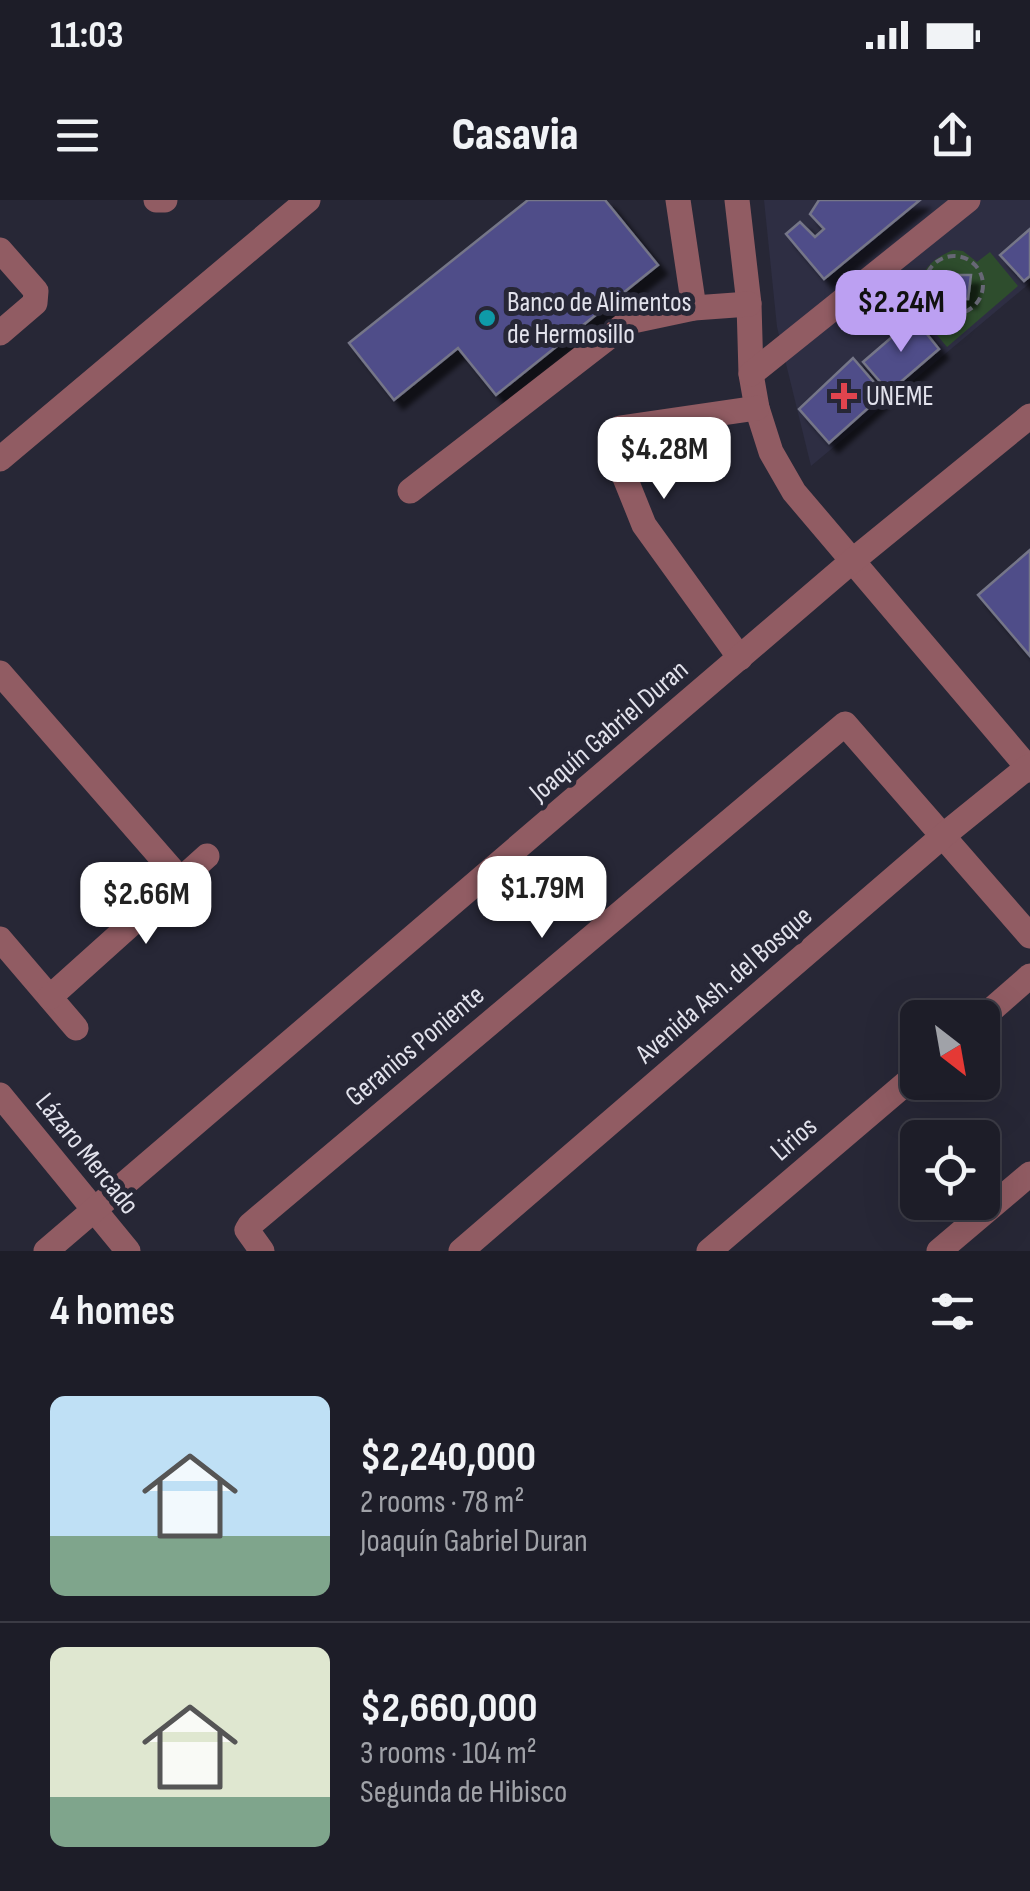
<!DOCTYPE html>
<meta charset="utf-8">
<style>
:root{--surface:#1d1d28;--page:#2a2a34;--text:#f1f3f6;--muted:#a0a2a8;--line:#3b3b45;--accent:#bca0f2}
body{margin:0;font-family:"Sofia Sans Condensed",sans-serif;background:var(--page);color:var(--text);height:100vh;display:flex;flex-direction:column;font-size:38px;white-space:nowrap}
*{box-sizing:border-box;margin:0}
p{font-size:32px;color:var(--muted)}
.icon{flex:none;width:55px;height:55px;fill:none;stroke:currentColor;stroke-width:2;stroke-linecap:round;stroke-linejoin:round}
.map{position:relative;height:1051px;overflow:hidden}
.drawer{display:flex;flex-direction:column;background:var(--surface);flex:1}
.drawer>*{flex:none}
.needle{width:65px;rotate:149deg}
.tools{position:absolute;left:900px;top:800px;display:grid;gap:20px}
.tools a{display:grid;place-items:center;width:100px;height:100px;border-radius:15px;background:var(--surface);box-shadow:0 10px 40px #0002,0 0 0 2px var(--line);font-size:50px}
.price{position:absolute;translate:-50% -85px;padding:0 22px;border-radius:20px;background:#fff;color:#222;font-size:32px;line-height:65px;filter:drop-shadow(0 2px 5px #0008)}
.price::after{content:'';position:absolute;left:50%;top:60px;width:30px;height:22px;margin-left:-15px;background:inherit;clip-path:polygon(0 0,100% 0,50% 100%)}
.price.on{background:var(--accent);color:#111}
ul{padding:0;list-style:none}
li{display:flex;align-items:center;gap:30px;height:250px;padding:0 50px}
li+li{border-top:2px solid var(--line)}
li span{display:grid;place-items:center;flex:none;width:280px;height:200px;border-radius:15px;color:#555}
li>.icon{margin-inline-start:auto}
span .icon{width:120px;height:120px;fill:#fffc;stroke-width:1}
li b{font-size:42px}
h2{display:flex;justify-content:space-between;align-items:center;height:120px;padding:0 50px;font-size:42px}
.status{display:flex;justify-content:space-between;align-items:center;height:70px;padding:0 50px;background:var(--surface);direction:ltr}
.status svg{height:28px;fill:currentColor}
header{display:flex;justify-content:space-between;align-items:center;height:130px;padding:0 50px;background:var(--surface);font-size:45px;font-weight:800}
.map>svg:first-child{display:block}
</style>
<div class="status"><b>11:03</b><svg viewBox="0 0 49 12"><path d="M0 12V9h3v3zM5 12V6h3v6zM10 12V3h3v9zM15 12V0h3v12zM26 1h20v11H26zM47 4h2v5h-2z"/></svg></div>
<header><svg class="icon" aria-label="menu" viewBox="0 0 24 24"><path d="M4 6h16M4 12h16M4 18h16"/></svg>Casavia<svg class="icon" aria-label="share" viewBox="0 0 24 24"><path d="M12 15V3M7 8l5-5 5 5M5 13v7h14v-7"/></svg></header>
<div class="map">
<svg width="1030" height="1051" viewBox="0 0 1030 1051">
<defs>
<filter id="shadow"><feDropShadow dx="9" dy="9" stdDeviation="2.5" flood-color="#0009"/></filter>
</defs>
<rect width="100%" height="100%" fill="#272736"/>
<!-- built -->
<path fill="#2e2e43" d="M764,0H1030V83L811,266L777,127Z"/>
<!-- green -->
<path fill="#2e4d2d" d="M953,50L963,51L977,62L990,52L1018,86L947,147L917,111L926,104C914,76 927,61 953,50Z"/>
<!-- building -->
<g fill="#504d89" stroke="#757688" stroke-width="2.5" filter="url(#shadow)">
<path d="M528,0H605L658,65L496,195L458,148L394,200L349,143Z"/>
<path d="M819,0H920L824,79L786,34L800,22L815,37L824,29L810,14Z"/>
<path d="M1030,29V76L1024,81L1000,55Z"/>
<path d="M947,75H971L968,99L943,98Z"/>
<path d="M914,118L939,149L889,192L863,162Z"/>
<path d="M853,158L884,194L829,243L799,209Z"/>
<path d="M1030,350V456L978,395Z"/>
</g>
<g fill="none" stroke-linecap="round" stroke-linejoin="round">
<!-- path -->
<circle stroke="#676775" stroke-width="4" stroke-dasharray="8 5" stroke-linecap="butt" cx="954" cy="85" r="29"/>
<!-- minor -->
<g stroke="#915c63" stroke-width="25">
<path d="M156,0H165"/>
<path d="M678,0L694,108"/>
<path d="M737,0L749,104L751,174L757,208L771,252L794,292L1030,570"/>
<path d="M0,50L36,91L35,103L0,133"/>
<path d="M751,174L968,0"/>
<path d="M0,259L308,0"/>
<path d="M410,291L628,122L694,108L749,104"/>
<path d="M740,458L644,325L611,243L620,228L757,208"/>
<path d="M0,473L180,679"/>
<path d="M0,739L76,828"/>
<path d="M50,797L207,656"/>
<path d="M982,818L1030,776"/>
<path d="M0,895L128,1051"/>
<path d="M46,1051L851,362L1030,216"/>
<path d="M262,1051L247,1030L250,1025L845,524L1030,736"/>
<path d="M461,1051L944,635L1028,567"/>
<path d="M709,1051L918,873"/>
<path d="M939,1051L1030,974"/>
</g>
</g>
<!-- markers -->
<circle fill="#0f9aa8" stroke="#272736" stroke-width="4" cx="487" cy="118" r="10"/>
<path fill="#e0444e" stroke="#272736" stroke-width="4" d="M839 181h10v10h10v10h-10v10h-10v-10h-10v-10h10z"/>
<g text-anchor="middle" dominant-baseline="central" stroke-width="10" stroke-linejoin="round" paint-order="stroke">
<!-- poi labels -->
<g font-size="28" fill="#e2e2ec" stroke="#272736" text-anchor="start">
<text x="507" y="102">Banco de Alimentos<tspan x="507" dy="32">de Hermosillo</tspan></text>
<text x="866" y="196">UNEME</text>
</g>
<!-- street labels -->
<g font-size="28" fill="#e2e2ec" stroke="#272736">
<text transform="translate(609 531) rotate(-41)">Joaquín Gabriel Duran</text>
<text transform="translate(724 785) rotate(-41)">Avenida Ash. del Bosque</text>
<text transform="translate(415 846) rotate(-40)">Geranios Poniente</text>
<text transform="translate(794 939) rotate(-41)">Lirios</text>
<text transform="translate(87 954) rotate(51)">Lázaro Mercado</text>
</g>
</g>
</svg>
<div class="tools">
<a><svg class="needle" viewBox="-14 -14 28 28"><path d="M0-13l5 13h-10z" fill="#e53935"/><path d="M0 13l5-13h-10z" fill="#a0a2a8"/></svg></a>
<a><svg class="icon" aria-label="locate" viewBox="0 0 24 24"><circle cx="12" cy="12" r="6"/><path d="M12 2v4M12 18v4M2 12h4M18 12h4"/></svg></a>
</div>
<b class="price on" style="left:901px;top:155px">$2.24M</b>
<b class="price" style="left:664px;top:302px">$4.28M</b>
<b class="price" style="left:542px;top:741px">$1.79M</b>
<b class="price" style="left:146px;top:747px">$2.66M</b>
</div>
<section class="drawer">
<h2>4 homes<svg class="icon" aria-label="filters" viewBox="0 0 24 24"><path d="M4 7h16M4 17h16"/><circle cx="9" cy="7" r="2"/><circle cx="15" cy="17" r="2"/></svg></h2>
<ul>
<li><span style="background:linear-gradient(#bfe0f5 70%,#7fa58c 0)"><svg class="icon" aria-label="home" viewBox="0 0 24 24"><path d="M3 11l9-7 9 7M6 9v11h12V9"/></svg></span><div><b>$2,240,000</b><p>2 rooms · 78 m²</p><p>Joaquín Gabriel Duran</p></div></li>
<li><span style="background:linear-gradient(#dfe7d0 75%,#7fa58c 0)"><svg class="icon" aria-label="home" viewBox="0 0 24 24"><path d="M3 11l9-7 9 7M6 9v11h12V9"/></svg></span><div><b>$2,660,000</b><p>3 rooms · 104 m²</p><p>Segunda de Hibisco</p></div></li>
</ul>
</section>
